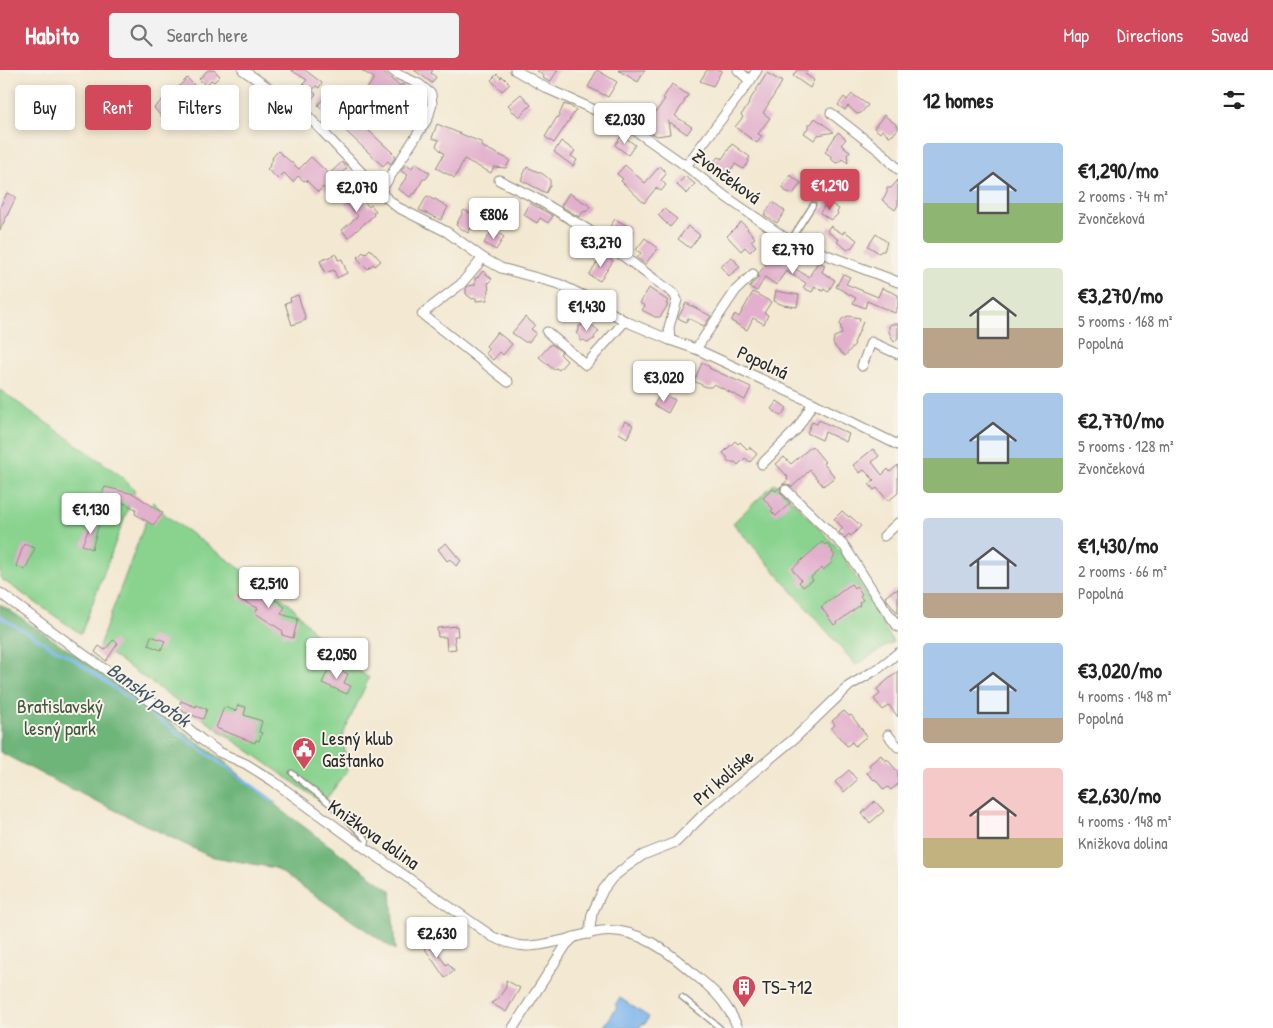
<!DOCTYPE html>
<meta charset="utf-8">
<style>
:root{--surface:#fff;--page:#f2f2f2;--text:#222;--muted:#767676;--accent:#d1495b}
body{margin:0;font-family:"Patrick Hand",sans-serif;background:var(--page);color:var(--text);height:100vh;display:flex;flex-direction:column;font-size:19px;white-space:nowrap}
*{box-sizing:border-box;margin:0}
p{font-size:16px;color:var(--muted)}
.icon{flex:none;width:28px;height:28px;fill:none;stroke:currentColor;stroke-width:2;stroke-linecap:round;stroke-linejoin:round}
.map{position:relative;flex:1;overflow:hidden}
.drawer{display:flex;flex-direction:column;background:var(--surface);width:375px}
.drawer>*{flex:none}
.top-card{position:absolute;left:15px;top:15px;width:475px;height:45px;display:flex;gap:10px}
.price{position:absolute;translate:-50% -42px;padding:0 11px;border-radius:5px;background:#fff;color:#222;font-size:16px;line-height:32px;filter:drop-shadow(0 1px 2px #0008)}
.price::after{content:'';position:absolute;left:50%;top:30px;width:15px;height:11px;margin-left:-8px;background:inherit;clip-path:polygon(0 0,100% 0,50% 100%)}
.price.current{background:var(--accent);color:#fff}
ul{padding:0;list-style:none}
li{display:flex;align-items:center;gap:15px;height:125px;padding:0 25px}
li span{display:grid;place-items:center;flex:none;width:140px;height:100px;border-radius:5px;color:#555}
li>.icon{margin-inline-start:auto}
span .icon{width:60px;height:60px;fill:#fffc;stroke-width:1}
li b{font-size:21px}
h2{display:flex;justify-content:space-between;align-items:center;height:60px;padding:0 25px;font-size:21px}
.chip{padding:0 18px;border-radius:5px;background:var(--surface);box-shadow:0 2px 8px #0003;font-size:18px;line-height:45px}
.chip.current{background:var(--accent);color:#fff}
header{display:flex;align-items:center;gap:30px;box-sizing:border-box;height:70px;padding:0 25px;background:var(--accent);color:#fff}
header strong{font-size:24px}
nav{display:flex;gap:28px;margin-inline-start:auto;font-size:18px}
.search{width:350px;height:45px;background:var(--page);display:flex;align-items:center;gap:12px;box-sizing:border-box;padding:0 18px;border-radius:5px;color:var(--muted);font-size:19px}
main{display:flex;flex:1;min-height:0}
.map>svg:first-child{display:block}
</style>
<header>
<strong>Habito</strong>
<div class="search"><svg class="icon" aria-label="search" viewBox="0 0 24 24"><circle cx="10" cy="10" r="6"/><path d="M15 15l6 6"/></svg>Search here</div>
<nav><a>Map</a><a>Directions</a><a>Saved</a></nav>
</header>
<main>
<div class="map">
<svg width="898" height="958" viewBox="0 0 898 958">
<rect width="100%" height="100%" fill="#f7f3e8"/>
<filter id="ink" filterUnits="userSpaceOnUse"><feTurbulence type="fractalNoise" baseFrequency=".02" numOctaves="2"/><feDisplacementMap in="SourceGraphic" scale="10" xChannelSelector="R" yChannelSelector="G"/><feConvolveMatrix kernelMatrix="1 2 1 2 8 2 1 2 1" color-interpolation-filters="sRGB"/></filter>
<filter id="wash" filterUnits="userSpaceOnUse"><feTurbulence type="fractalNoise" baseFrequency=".0096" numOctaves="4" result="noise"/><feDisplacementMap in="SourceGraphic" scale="20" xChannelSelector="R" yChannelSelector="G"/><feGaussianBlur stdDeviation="1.12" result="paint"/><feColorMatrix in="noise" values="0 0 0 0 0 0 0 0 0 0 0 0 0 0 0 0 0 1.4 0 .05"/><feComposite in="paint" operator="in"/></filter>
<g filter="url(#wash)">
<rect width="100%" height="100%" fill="#f3e8d1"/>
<!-- green -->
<g fill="#89d38f" stroke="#5a7f5d">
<path d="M0,320L120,405L135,420L81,564L0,508Z"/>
<path d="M775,413L840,480L893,572L856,595L733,453Z"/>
<path d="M153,432L168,447L291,535L328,579L369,608L343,664L347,702L323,733L99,576Z"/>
</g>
<!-- forest -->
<path fill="#6eb57a" stroke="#4c7052" d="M0,534L79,587L221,689L284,742L391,821L395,880L275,798L209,786L55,711L0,682Z"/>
<!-- water -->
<path fill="#7cb5ec" stroke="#54708c" d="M620,928L649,947L645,954L643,953L639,958H603L617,937L615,935Z"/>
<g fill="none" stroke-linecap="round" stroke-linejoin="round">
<!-- stream -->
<path stroke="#7cb5ec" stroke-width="3" d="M0,547L76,591L275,732"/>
</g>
<g id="blocks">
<!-- building -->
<g fill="#e2afcc">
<path d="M208,0H214L220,6L214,12L211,10L206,16L199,9Z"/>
<path d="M291,0H305L322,13L319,18L316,16L312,21L316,24L307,34L300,28L308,18L303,14L307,10Z"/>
<path d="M361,0H380L400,16L402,14L409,21L411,19L418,26L413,32L416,35L396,58L382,46L383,45L379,42L382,39L363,25L374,8Z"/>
<path d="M414,0H433L431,3L436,7L432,13Z"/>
<path d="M536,0H558L550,12L543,8L544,6Z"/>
<path d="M597,0L617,12L608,27L588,17Z"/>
<path d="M618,0H645L638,12Z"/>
<path d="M707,0H722L713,16L700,11Z"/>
<path d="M797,0H808L805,4L814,10L810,18L793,6Z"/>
<path d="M767,3L782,12L763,43L770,48L758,64L762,66L757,73L735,57L743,47L741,45L749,34L748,33Z"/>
<path d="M497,4L501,8L502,6L510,14L502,21L491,10Z"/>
<path d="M187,8L196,17L182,31L181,30L163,48L154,38L166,26L168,28Z"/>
<path d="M672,14L688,25L684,31H685L675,46L692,57L687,64L668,51L670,64L657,66L643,58L646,54L638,49L645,40L653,46L665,29L663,28Z"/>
<path d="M328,23L394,84L396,86L391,94L388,91L383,96L318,35Z"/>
<path d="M521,24L531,35L519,47L514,42L511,41V38L508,35Z"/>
<path d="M852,24L868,35L861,43L857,44L848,36L845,40L838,35L844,27L847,30Z"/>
<path d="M564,34L570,36L576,40L554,73L545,67L557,47L558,48Z"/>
<path d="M884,45L898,56V59L893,65L889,66L882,60L880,63L874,58Z"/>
<path d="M815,48L826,56L834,62L818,65L814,70L804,63L808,58V54H811Z"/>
<path d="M437,54L483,73L481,76L510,90L506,98L494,97L491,103L464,89L455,108L436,98L444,84L436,76L439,70L432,68Z"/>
<path d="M838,62L846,69L841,75L850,81L847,85L848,93L842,89L839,92L836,93L830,88L832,87L825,82Z"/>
<path d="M622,65L635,75L628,85L615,75Z"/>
<path d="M561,71L575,81L571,86L577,90L573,96L554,82Z"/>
<path d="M732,74L750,87L748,90L749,92L743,99L735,94L727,105L719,98L713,104L707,99L718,87L722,89Z"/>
<path d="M278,81L299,99L311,87L329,104L342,92L347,98L335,109L339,112L333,117L336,120L331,125L323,117L318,122L306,110L304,111L298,106L293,112L284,103L278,109L267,99L270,96L269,94L273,89L272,88Z"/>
<path d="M415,93L430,103L426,109H423L415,124L413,123L410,127L398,119L408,105L401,101L406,94L412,98Z"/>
<path d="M625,95L645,113L660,96L667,103L661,110L666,115L661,121L656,118L644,133L621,111L623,109L617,104Z"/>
<path d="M527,97L543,104L550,110V115L546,123L521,110Z"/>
<path d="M790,105L801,113L793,124L785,121L784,118L782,117Z"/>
<path d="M685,106L695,114L687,124L677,115Z"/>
<path d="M898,110V135L895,140L882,130L887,123V118H891Z"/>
<path d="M353,119L369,137L371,135L376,141L373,143L374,145L348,168L342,160L358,146L345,133L347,132L343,128Z"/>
<path d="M7,123L16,127L0,160V137Z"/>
<path d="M569,123L590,136L587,141L583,142L579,147L561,136Z"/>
<path d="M427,126L434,130L435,129L448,137L441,150L419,140Z"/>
<path d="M827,131L839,139L837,142L838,144L835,147L831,150L820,143Z"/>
<path d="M773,132L785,141L777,153L764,145Z"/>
<path d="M530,133L553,146L548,153L540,148L537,153L524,145Z"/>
<path d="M664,139L677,149L670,157L658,145Z"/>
<path d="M464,140L475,146L470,155L472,156L468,163L456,155Z"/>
<path d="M615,149L629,157L626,161L630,163L625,171L621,169L619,173L605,164Z"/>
<path d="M741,152L748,158L747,159L755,168L751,171L756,176L750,182L745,177L741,181L727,166Z"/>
<path d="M688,156L700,165L690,178L678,169Z"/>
<path d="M830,156L843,164L844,161L857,170L852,177L849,178L848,180L837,172L839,170L827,161Z"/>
<path d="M493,159L504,167L496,180L484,173Z"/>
<path d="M876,164L887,172L884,181H881L879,183L868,176Z"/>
<path d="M645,168L658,178L645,194L637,188L641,183L636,180Z"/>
<path d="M370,179L381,191L375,196L373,194L368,199L357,188L363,182L365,184Z"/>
<path d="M775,183L784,189L782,191L809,207L818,192L825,195L822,202L835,210L828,222L824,219L823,221L815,217L812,222L803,218L806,213L786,201L776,215L765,207L757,221L749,217L758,208L759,203Z"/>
<path d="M336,184L338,190L342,189L347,203L337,208L334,200L325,203L320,191Z"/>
<path d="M605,184L613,191L600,211L589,205L598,191L599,192Z"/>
<path d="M732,187L740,197L729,206L720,196Z"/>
<path d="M483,201L492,209L488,213L489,222L487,225V230L476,231V228L472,229L466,224V218L468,216L475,215V208H477Z"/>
<path d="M843,204L850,207L846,214L878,227L882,218L898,225V236L895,243L867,231L865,238L853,233L856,228L836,217Z"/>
<path d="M649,218L668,231L666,234L668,235L660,247H655L642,240L645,236L640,233Z"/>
<path d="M776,221L799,225L797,237L783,235L774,231Z"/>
<path d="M753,222L771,232L764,243L768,245L764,254L753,248L747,260L731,251L735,244L739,247Z"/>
<path d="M298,225L306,250L292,255L285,233L291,231L290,228Z"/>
<path d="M686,233L711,246L704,256L688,248L686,252L678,248Z"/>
<path d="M848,246L860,248L859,251L863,252L854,273L855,274L845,286L836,278L833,273L834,267L842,264L840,254L841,251L842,249Z"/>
<path d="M525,247L535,255L531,259L536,263L529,272H525L512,263Z"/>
<path d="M587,251L599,261L594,267L595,269L592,270L588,273L584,270L580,271V266L576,263L579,260V256L583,255Z"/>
<path d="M891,254H898V268L894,272L889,262V256Z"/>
<path d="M497,262L512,274L503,285L500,282L493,290L485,283L489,279L486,276Z"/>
<path d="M551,274L562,282L560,284L567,291L559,300L556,298L554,300L539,287Z"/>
<path d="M702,293L710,297L709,298L751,317L745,330L714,314L711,317H706L694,311Z"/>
<path d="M641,295L658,303L653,314L636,306Z"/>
<path d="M660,323L675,330L668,343L654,335Z"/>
<path d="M777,331L787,338L781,346L771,339Z"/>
<path d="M819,350L849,364L846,372L825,362L822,370L807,363L812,352L817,354Z"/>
<path d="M625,351L633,355L627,368L619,363Z"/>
<path d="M735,371L738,374L740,372L747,379L749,377L757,384L750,392L745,388L738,395L735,392H730L727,390V387L723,383Z"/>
<path d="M812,376L825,392L823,393L835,407L823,416L810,400L792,417L787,414L782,415L788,410L787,409L788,407L776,394L784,387L791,394Z"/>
<path d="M873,379L879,386L872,392L882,405L888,399L890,402L898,395V423L888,431L877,418L874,420L869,414L874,410L864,400L860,403L853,395Z"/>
<path d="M781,416L780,422L790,433L776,446L771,441L773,439L763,428L773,419L776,421Z"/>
<path d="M105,417L134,424L163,443L153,455L135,444L136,439L113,428L111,431L101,426Z"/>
<path d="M842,441L849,447L850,446L861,456L851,466L849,464L845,468L839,462L843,458L834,449Z"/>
<path d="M92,451L99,454L92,479L82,475Z"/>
<path d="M822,472L825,475L827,473L833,481L832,482L835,486L831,490L833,492L823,500L822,498L811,507L813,510L803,517L799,512L801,510L792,499Z"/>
<path d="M446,473L461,491L456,496L450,489L447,491L438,479Z"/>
<path d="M24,474L35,478L25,500L16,496Z"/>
<path d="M248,514L258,518V517L269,520L276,525L274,529L285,537L281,544L298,549L293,568L282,565L283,561L255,543L258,538L238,529L244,516L246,518Z"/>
<path d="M851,514L854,518L856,516L862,524L860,526L863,530L859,533L860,535L834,555L821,537Z"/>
<path d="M898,519V544L885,527L894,520L895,521Z"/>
<path d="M457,556L458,566H454L456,579L447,580L446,567H438L437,558Z"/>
<path d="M151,566L165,571L161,580L148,575Z"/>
<path d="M113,570L118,573L106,591L95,582L99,576L105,580Z"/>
<path d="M330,596L348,604L344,613L351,616L347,624L322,613Z"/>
<path d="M898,601V647L889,635L883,640L874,629L880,624L877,619Z"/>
<path d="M181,631L196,637V635L207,639L203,649L183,642V640L178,638Z"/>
<path d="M238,635L246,637L244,645L262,651L259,662L262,663L259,671L256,670L255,673L216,658L224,637L236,641Z"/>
<path d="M844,641L849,646L851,645L867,666L855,676L852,672L847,676L831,658L835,655L832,651Z"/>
<path d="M881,685L885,691L887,689L898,702V714L891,720L888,717L884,720L875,709L874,710L867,703L872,699L869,695Z"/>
<path d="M849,700L857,710L844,722L835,712Z"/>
<path d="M875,731L884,741L870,753L862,743Z"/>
<path d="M427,868L446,895L448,893L454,901L445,908L421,873Z"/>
<path d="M506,910L520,918L506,942L491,933L498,929L506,917Z"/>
</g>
</g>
</g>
<g filter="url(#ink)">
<use href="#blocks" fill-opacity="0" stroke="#8f8a7e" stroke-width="1"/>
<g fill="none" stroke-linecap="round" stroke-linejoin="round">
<!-- service casing -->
<g stroke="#8f8a7e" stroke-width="7">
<g id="service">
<path d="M790,171L813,135"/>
<path d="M292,703C304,715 319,724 332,736C344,746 356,758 367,770L365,778"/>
<path d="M682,927L720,958"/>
</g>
</g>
<!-- minor casing -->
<g stroke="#8f8a7e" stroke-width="11">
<g id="minor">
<path d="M243,0L306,44L380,122L397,137L447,162L483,188L501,198L559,214L582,225L625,251L670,270L696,279L813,333L898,375"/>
<path d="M515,0L548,19L626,54L686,96L726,127L790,171L898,212"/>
<path d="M738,0L750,11"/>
<path d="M831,43L881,82L898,99"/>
<path d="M686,96L750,11L757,0"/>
<path d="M499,110L537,129L587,159L674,224L677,230L669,257L670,270"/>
<path d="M380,122L428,48L432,34L431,24L419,14L397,4L392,0"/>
<path d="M483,188L461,214L422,244L508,312"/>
<path d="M547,262L586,295L625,251"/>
<path d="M696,279L736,220L753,204"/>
<path d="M862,296L871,272L898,284"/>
<path d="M762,394L797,359L813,333"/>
<path d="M786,420L845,477L876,526L898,557"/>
<path d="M884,466L898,453"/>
<path d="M0,523L83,584L179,651L202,670L219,682L246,694L273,711L365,778L493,867C503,871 514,876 526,876C551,876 576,865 601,861C638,857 669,882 695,905C708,915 721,927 729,941C733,946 735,952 738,958"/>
<path d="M888,665L898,677"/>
<path d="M589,864L592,844L597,833L603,820L612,808L626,797L643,785L676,772L706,742L796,667L849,616L879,598L898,583"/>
<path d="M513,958L566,875L574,867"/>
</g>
</g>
<!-- service -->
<use href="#service" stroke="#fff" stroke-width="4.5"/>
<!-- minor -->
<use href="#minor" stroke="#fff" stroke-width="9"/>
</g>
</g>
<!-- icons -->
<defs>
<g id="civic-pin" transform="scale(1.25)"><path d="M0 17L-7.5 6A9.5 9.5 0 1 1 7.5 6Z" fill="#d1495b" stroke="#f7f3e8"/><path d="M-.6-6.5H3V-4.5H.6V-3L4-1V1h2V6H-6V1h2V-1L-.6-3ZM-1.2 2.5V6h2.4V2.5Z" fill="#fff"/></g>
<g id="building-pin" transform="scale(1.25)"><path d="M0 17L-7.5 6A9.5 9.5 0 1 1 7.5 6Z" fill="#d1495b" stroke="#f7f3e8"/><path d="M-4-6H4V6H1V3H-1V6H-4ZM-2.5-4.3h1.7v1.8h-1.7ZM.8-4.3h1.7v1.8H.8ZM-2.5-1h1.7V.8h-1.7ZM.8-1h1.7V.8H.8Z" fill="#fff"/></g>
</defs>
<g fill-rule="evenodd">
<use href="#civic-pin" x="304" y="679"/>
<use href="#building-pin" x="744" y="917"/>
</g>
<g text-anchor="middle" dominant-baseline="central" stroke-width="4" stroke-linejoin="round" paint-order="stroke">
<!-- street labels -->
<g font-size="19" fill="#2b2b2b" stroke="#f7f3e8">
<text transform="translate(727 106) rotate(36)">Zvončeková</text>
<text transform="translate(763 292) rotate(25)">Popolná</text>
<text transform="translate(723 707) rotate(-41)">Pri kolíske</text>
<text transform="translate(374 764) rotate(35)">Knižkova dolina</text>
</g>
<!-- park labels -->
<g font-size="19" fill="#425544" stroke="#f7f3e8">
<text x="60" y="636">Bratislavský<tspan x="60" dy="22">lesný park</tspan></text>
</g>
<!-- poi labels -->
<g font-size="19" fill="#2b2b2b" stroke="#f7f3e8" text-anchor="start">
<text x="322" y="668">Lesný klub<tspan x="322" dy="22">Gaštanko</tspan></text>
<text x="762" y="917">TS-712</text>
</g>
<!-- water labels -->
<g font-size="20" font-style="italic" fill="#435465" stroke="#f7f3e8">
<text transform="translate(149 624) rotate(35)">Banský potok</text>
</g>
</g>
</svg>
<b class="price" style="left:625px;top:75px">€2,030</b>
<b class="price current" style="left:830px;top:141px">€1,290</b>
<b class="price" style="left:357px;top:143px">€2,070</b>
<b class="price" style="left:494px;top:170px">€806</b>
<b class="price" style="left:601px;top:198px">€3,270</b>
<b class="price" style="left:793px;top:205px">€2,770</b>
<b class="price" style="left:587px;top:262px">€1,430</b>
<b class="price" style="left:664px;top:333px">€3,020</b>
<b class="price" style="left:91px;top:465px">€1,130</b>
<b class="price" style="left:269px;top:539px">€2,510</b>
<b class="price" style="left:337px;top:610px">€2,050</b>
<b class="price" style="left:437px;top:889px">€2,630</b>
<div class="top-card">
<a class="chip">Buy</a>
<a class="chip current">Rent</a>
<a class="chip">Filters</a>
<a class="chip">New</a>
<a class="chip">Apartment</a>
</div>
</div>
<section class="drawer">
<h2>12 homes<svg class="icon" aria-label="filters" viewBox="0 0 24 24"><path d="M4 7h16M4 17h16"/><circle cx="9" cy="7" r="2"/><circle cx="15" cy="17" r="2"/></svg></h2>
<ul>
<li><span style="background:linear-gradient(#a9c7e8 60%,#8fb573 0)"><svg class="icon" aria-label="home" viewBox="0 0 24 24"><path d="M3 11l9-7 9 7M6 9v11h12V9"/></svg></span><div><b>€1,290/mo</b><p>2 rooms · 74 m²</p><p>Zvončeková</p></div></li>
<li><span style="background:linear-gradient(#dfe7d0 60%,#b9a48a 0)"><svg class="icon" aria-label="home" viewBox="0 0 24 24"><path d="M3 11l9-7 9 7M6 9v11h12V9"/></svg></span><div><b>€3,270/mo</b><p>5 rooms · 168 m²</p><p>Popolná</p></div></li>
<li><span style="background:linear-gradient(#a9c7e8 65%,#8fb573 0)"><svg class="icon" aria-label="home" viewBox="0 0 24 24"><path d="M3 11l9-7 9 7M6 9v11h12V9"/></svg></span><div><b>€2,770/mo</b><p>5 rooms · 128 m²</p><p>Zvončeková</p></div></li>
<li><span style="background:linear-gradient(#c9d6e8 75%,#b9a48a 0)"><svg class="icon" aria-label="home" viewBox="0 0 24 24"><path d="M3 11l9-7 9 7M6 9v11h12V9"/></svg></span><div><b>€1,430/mo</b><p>2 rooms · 66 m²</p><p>Popolná</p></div></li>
<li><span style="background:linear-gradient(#a9c7e8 75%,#b9a48a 0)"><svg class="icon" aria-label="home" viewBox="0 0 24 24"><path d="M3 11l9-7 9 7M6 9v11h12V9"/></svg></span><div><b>€3,020/mo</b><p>4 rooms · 148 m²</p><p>Popolná</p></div></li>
<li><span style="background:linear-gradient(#f6c9c9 70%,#c2b280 0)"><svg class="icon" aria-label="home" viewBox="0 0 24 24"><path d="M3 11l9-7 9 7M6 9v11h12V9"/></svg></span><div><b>€2,630/mo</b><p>4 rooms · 148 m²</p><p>Knižkova dolina</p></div></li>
</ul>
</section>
</main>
